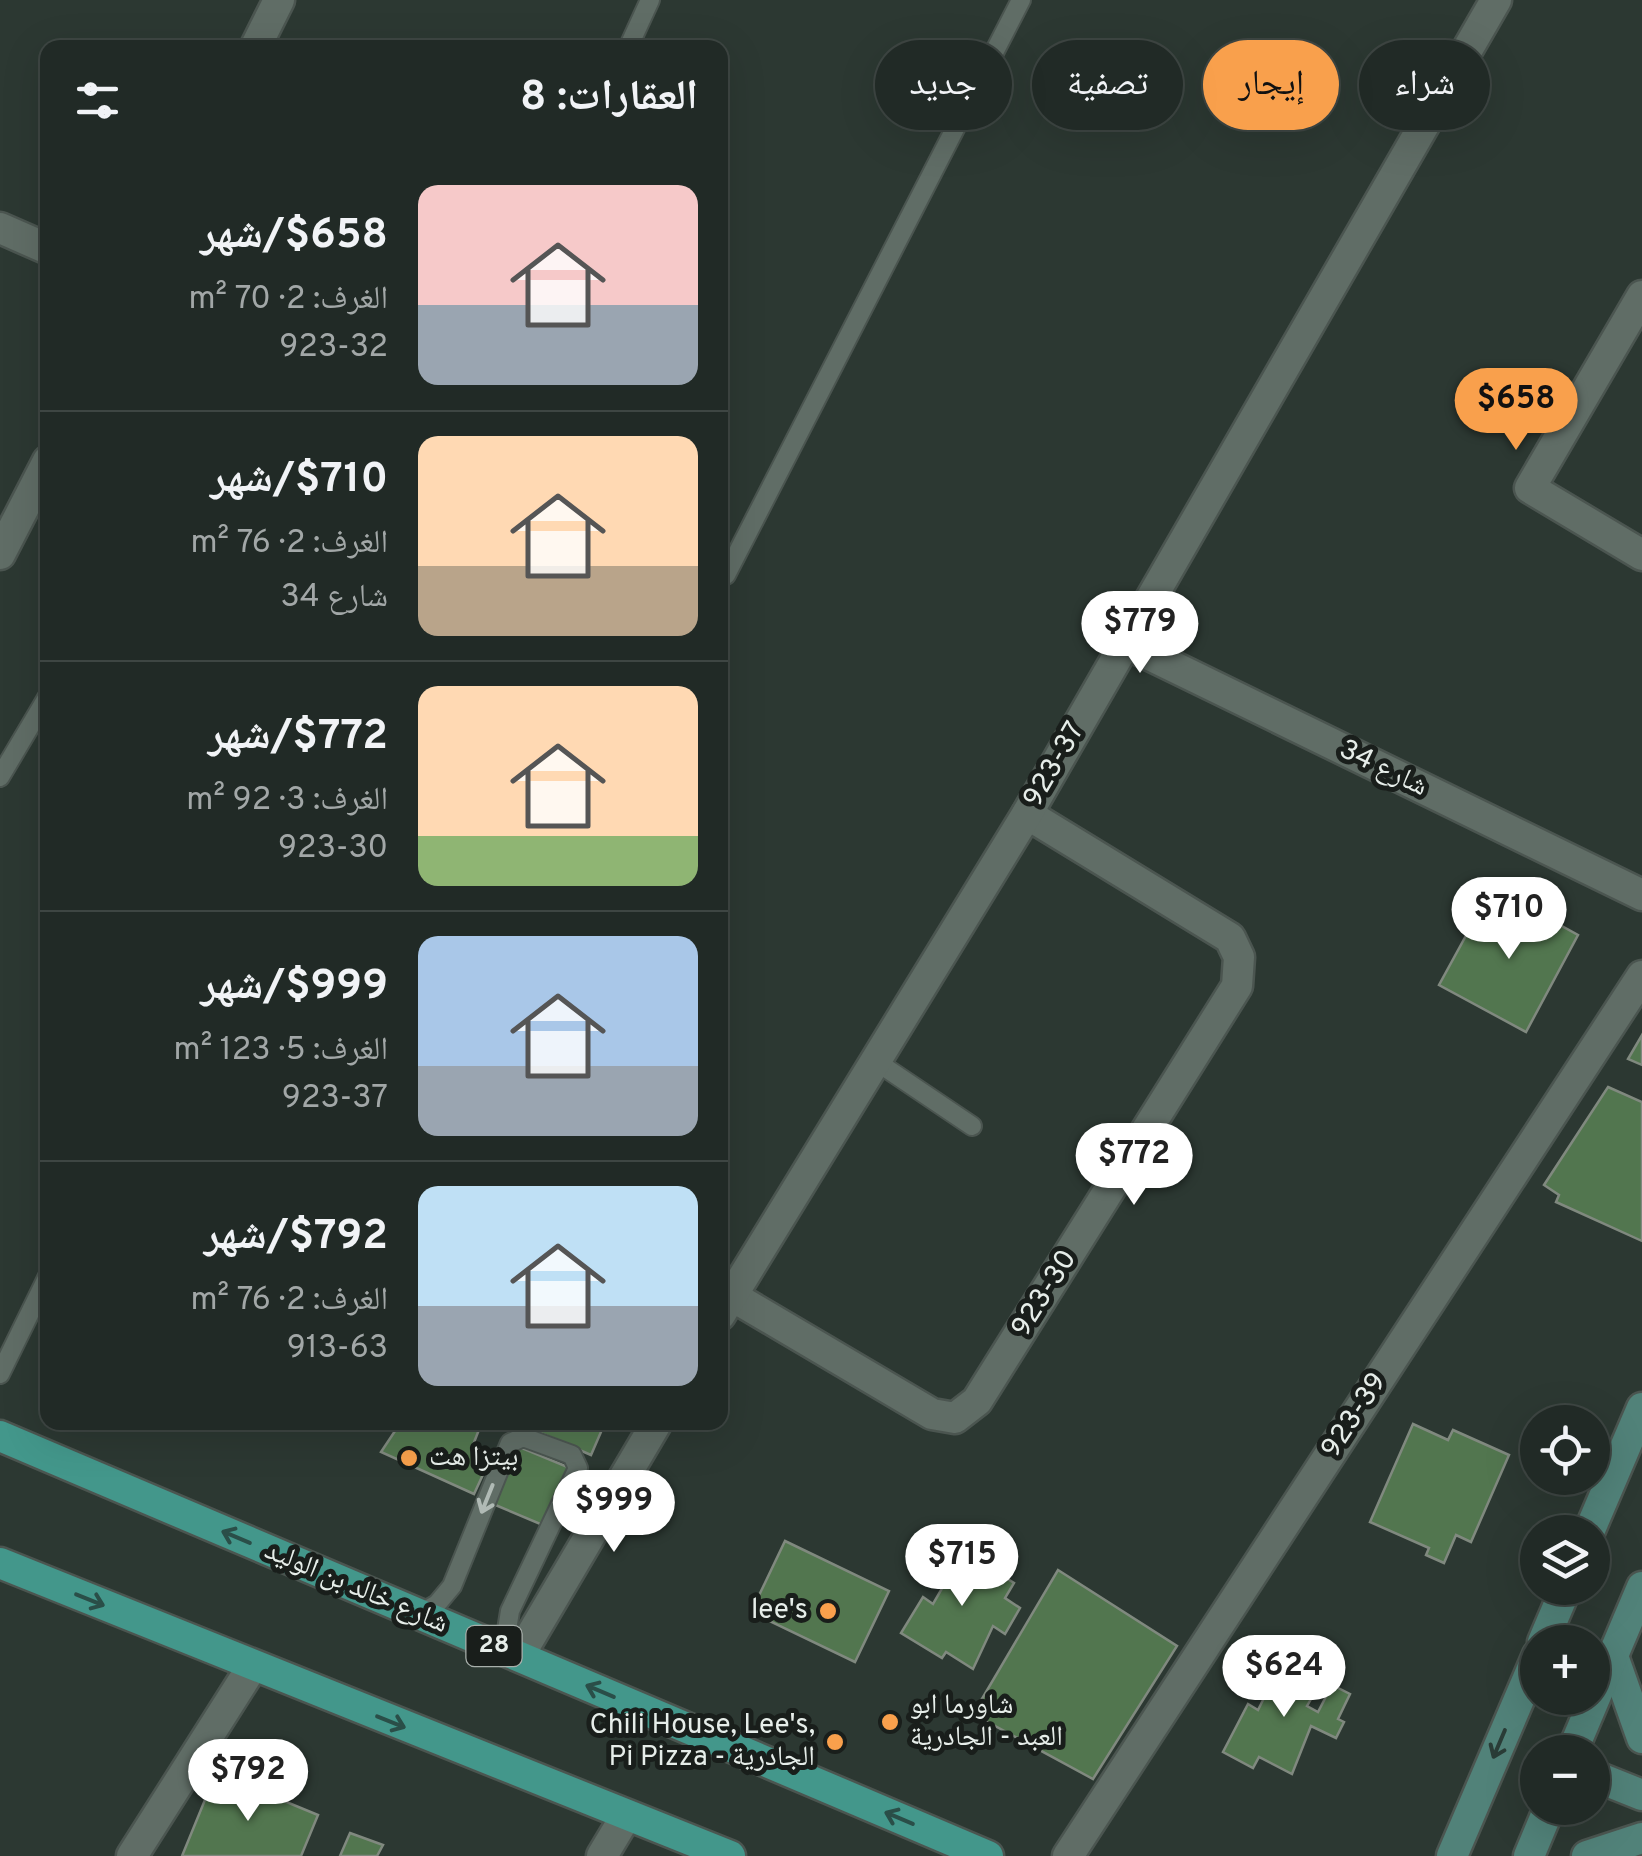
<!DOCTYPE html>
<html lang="ar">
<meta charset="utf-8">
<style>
:root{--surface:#212a26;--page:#29322e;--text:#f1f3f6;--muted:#a2a7a7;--line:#3e4643;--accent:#f9a04c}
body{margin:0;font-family:Overpass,"Noto Naskh Arabic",sans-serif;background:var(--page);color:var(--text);direction:rtl;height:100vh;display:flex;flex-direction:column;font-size:38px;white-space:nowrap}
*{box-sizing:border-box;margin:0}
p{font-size:32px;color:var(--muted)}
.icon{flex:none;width:55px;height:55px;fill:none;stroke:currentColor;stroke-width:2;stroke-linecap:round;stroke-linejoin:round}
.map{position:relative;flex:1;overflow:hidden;direction:ltr}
.details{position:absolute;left:40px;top:40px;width:688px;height:1390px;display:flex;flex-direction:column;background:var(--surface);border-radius:20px;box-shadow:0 10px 40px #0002,0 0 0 2px var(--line);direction:rtl}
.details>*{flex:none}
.banner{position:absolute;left:758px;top:40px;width:732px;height:90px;direction:rtl;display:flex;gap:20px}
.fabs{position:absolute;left:1520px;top:1405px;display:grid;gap:20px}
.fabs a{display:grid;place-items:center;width:90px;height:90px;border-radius:50%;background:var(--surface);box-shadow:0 10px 40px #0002,0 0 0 2px var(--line);font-size:50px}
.price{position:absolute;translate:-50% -85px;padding:0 22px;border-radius:35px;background:#fff;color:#222;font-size:32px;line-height:65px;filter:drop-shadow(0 2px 5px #0008)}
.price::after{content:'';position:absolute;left:50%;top:60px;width:30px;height:22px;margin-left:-15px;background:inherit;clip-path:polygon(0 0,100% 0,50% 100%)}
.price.current{background:var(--accent);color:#111}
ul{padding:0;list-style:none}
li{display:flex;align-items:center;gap:30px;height:250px;padding:0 30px}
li+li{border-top:2px solid var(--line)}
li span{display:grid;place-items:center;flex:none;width:280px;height:200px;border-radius:20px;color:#555}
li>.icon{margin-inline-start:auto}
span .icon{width:120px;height:120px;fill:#fffc;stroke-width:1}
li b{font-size:42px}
h2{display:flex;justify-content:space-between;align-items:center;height:120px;padding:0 30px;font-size:42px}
.pill{padding:0 35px;border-radius:45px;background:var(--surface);box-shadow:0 10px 40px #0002,0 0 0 2px var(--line);font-size:35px;line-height:90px}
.pill.current{background:var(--accent);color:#111}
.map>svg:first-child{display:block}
</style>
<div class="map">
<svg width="1642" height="1856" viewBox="0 0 1642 1856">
<rect width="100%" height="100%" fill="#2c3832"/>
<!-- building -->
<g fill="#52764f" stroke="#80897f" stroke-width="2.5">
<path d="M1509,897L1578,935L1526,1032L1439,985L1485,901L1502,910Z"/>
<path d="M1642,1035V1065L1628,1059Z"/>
<path d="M1608,1087L1642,1102V1241L1556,1202L1559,1195L1544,1185Z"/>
<path d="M401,1422H482L473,1445L492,1455L474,1494L381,1452Z"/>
<path d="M515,1422H599L604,1425L591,1455Z"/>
<path d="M1413,1424L1448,1440L1453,1430L1509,1455L1471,1542L1456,1535L1444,1563L1426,1555L1429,1548L1370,1522Z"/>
<path d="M517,1446L570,1468L545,1526L493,1504Z"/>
<path d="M785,1541L889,1591L855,1662L751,1612Z"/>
<path d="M951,1544L1014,1583L1005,1598L1020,1608L1005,1634L993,1626L973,1669L946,1652L942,1658L901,1633L923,1597L933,1604L944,1585L931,1577Z"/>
<path d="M1058,1570L1177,1646L1093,1779L973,1714Z"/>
<path d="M1276,1657L1309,1674L1299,1693L1311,1699L1307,1706L1318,1712L1332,1685L1350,1694L1338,1719L1344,1722L1336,1738L1311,1726L1292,1774L1259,1757L1253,1768L1223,1752L1248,1704L1258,1710L1272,1682L1265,1679Z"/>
<path d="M216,1773L318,1815L301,1856H182Z"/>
<path d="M350,1833L383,1845L377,1856H340Z"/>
</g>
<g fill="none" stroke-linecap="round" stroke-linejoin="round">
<!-- lane casing -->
<g stroke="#4b5550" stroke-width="22">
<g id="lane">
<path d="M628,48L650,0"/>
<path d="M720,578L726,575L1021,0"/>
<path d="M0,777L48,696"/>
<path d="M874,1060L972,1126"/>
<path d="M0,1374L48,1276"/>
<path d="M420,1614L437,1604L452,1586L510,1443L523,1437L572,1455L578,1468L510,1611L506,1636L510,1653"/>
</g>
</g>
<!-- street casing -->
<g stroke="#4b5550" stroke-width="35">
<g id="street">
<path d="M255,48L279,0"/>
<path d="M0,228L48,249"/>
<path d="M1642,296L1530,488L1642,555"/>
<path d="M0,554L48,461"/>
<path d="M1125,643L1642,895"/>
<path d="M732,1296L932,1414L955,1418L977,1401L1237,986L1239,957L1230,938L1027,814"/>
<path d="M720,1315L1027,814L1496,0"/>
<path d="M519,1656L657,1422"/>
<path d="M132,1856L252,1667"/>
<path d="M602,1856L626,1816"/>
<path d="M1068,1856L1642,976"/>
</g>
</g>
<!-- secondary casing -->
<g stroke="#4b5550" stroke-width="35">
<g id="secondary">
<path d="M1589,1532L1642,1408"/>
<path d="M1543,1642L1566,1588"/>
<path d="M1613,1656L1642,1738"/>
<path d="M1572,1752L1642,1587"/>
<path d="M1592,1775L1642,1795"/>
<path d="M1452,1856L1538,1655"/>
<path d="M1529,1856L1549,1808"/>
<path d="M1587,1856L1642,1838"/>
</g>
</g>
<!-- primary casing -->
<g stroke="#4b5550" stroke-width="35">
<g id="primary">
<path d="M0,1436L988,1856"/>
<path d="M0,1563L730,1856"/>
</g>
</g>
<!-- lane -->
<use href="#lane" stroke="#606d66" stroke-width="18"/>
<!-- street -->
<use href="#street" stroke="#606d66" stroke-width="30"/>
<!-- secondary -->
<use href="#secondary" stroke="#518279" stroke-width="30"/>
<!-- primary -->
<use href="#primary" stroke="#43978b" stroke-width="30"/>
</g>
<!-- one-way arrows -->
<defs><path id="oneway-shaft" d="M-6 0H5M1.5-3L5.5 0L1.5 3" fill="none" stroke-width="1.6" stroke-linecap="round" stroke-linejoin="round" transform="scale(2.5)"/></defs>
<use stroke="#b0bab5" href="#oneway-shaft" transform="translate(487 1499) rotate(112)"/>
<g stroke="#2a4e48">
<use href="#oneway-shaft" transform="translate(236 1537) rotate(-157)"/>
<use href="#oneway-shaft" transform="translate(90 1600) rotate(22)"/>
<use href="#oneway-shaft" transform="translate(600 1691) rotate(-157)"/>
<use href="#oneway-shaft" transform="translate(391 1722) rotate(22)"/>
<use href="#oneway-shaft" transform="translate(899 1818) rotate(-157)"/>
</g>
<use stroke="#2a3c37" href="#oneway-shaft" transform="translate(1499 1744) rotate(113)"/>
<!-- markers -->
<g fill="#f9a04c" stroke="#191e1b" stroke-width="4">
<circle cx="409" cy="1458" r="10"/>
<circle cx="828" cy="1611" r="10"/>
<circle cx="890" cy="1722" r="10"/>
<circle cx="835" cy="1742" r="10"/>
</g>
<g text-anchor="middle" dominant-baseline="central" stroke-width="10" stroke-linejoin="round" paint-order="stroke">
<!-- shield labels -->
<rect fill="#191e1b" stroke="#a8afab" stroke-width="2.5" x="466.5" y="1626" width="55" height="40" rx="8"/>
<g font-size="25" font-weight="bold" fill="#e6ede9">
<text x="494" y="1646">28</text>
</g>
<!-- street labels -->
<g font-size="28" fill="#e6ede9" stroke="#191e1b">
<text transform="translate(1055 765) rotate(-60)">923-37</text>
<text transform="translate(1383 769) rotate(26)">شارع 34</text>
<text transform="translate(1045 1294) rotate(-58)">923-30</text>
<text transform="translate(1355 1416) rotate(-57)">923-39</text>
<text transform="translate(356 1588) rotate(23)">شارع خالد بن الوليد</text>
</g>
<!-- poi labels -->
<g font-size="28" fill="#e6ede9" stroke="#191e1b" text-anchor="start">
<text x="429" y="1458">بيتزا هت</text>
<text x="808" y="1611" text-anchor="end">lee's</text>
<text x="910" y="1706">شاورما ابو<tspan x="910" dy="32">العبد - الجادرية</tspan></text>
<text x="815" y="1726" text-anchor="end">Chili House, Lee's,<tspan x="815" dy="32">Pi Pizza - الجادرية</tspan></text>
</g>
</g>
</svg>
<div class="fabs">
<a><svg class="icon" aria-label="locate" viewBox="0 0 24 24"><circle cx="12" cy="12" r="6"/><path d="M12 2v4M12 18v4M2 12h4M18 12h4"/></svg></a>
<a><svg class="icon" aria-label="layers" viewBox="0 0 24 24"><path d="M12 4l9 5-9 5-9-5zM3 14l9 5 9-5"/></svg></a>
<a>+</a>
<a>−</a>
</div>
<b class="price current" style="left:1516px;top:453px">$658</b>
<b class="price" style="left:1140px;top:676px">$779</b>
<b class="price" style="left:1509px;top:962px">$710</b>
<b class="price" style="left:1134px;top:1208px">$772</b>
<b class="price" style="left:614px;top:1555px">$999</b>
<b class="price" style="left:962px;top:1609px">$715</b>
<b class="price" style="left:1284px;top:1720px">$624</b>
<b class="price" style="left:248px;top:1824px">$792</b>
<div class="banner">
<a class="pill">شراء</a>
<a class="pill current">إيجار</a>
<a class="pill">تصفية</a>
<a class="pill">جديد</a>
</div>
<section class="details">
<h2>العقارات: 8<svg class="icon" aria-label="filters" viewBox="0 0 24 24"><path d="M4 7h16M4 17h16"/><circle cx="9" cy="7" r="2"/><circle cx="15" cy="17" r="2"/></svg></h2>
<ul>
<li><span style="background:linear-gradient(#f6c9c9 60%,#9aa5b1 0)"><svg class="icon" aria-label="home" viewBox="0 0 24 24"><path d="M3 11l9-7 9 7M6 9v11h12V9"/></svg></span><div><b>$658/شهر</b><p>الغرف: 2 · 70 m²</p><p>923-32</p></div></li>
<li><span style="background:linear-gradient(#ffd9b3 65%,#b9a48a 0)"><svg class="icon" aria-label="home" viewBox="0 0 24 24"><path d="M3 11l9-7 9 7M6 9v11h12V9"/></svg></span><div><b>$710/شهر</b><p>الغرف: 2 · 76 m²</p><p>شارع 34</p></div></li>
<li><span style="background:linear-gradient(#ffd9b3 75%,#8fb573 0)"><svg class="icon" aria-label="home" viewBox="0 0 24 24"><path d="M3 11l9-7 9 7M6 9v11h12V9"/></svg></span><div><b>$772/شهر</b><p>الغرف: 3 · 92 m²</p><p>923-30</p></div></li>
<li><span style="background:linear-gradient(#a9c7e8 65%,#9aa5b1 0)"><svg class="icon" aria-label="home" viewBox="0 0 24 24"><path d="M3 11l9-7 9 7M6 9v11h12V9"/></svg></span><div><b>$999/شهر</b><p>الغرف: 5 · 123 m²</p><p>923-37</p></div></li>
<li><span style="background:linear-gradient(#bfe0f5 60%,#9aa5b1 0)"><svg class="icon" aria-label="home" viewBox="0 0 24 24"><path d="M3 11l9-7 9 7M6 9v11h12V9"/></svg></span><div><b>$792/شهر</b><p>الغرف: 2 · 76 m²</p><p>913-63</p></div></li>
</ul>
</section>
</div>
